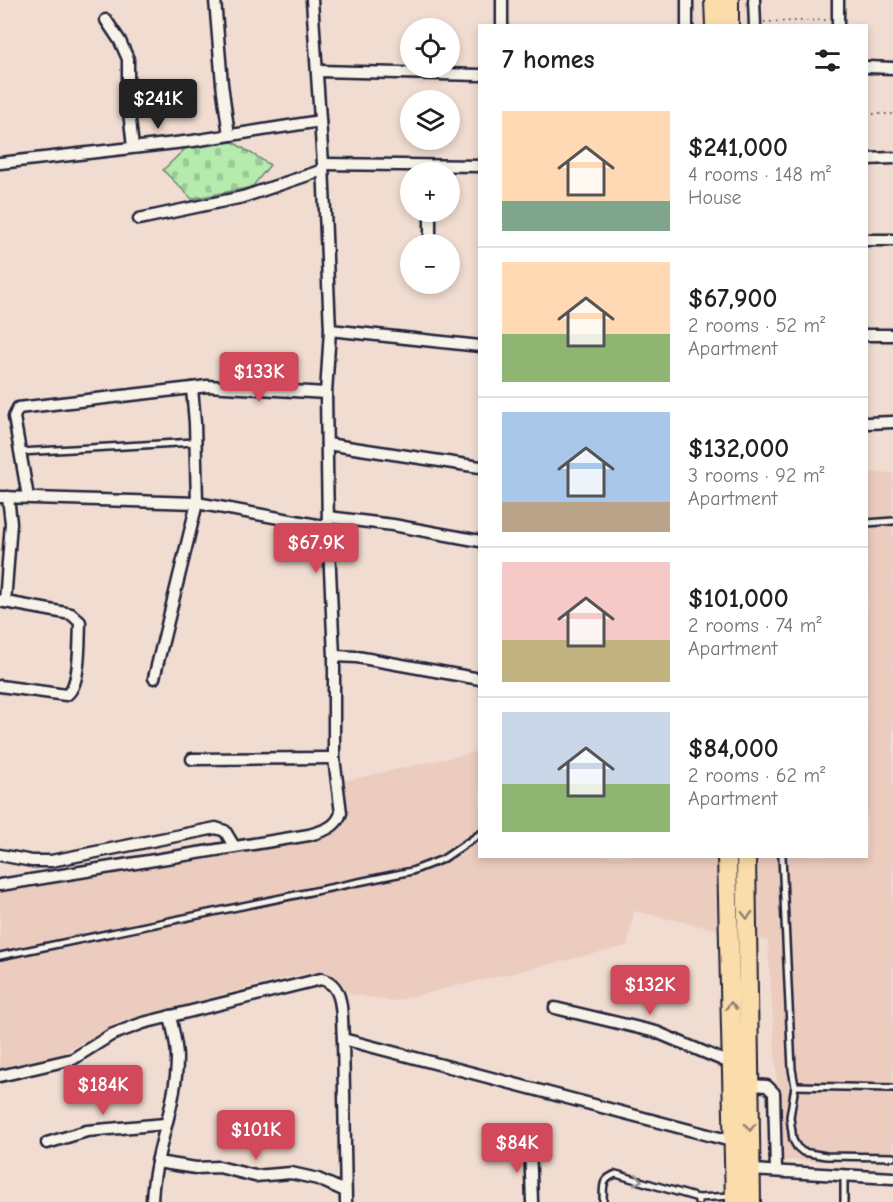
<!DOCTYPE html>
<meta charset="utf-8">
<style>
:root{--surface:#fff;--page:#f2f2f2;--text:#202124;--muted:#757577;--line:#e0e0e0;--accent:#d1495b}
body{margin:0;font-family:"Comic Neue",sans-serif;background:var(--page);color:var(--text);height:100vh;display:flex;flex-direction:column;font-size:22px;white-space:nowrap}
*{box-sizing:border-box;margin:0}
p{font-size:20px;color:var(--muted)}
.icon{flex:none;width:33px;height:33px;fill:none;stroke:currentColor;stroke-width:2;stroke-linecap:round;stroke-linejoin:round}
.map{position:relative;flex:1;overflow:hidden}
.panel{position:absolute;left:478px;top:24px;width:390px;height:834px;display:flex;flex-direction:column;background:var(--surface);border-radius:0px;box-shadow:0 3px 9px #0003}
.panel>*{flex:none}
.buttons{position:absolute;left:400px;top:18px;display:grid;gap:12px}
.buttons a{display:grid;place-items:center;width:60px;height:60px;border-radius:50%;background:var(--surface);box-shadow:0 3px 9px #0003;font-size:30px}
.price{position:absolute;translate:-50% -51px;padding:0 14px;border-radius:6px;background:var(--accent);color:#fff;font-size:20px;line-height:39px;filter:drop-shadow(0 2px 3px #0008)}
.price::after{content:'';position:absolute;left:50%;top:36px;width:18px;height:14px;margin-left:-9px;background:inherit;clip-path:polygon(0 0,100% 0,50% 100%)}
.price.selected{background:#222;color:#fff}
ul{padding:0;list-style:none}
li{display:flex;align-items:center;gap:18px;height:150px;padding:0 24px}
li+li{border-top:2px solid var(--line)}
li span{display:grid;place-items:center;flex:none;width:168px;height:120px;border-radius:0px;color:#555}
li>.icon{margin-inline-start:auto}
span .icon{width:72px;height:72px;fill:#fffc;stroke-width:1}
li b{font-size:26px}
h2{display:flex;justify-content:space-between;align-items:center;height:72px;padding:0 24px;font-size:26px}
.map>svg:first-child{display:block}
</style>
<div class="map">
<svg width="893" height="1202" viewBox="0 0 893 1202">
<defs>
<pattern id="cemetery-stones" width="16" height="16" patternUnits="userSpaceOnUse" patternTransform="scale(1.5)"><rect width="16" height="16" fill="#b6ebae"/><path d="M2 7V4a2 2 0 0 1 4 0v3zM10 15v-3a2 2 0 0 1 4 0v3z" fill="#9cc997"/></pattern>
</defs>
<rect width="100%" height="100%" fill="#f0dcd0"/>
<filter id="ink" filterUnits="userSpaceOnUse"><feTurbulence type="fractalNoise" baseFrequency=".0167" numOctaves="2"/><feDisplacementMap in="SourceGraphic" scale="12" xChannelSelector="R" yChannelSelector="G"/><feConvolveMatrix kernelMatrix="1 2 1 2 8 2 1 2 1" color-interpolation-filters="sRGB"/></filter>
<g filter="url(#ink)">
<!-- built -->
<path fill="#ebccbf" d="M867,473H893V1162L782,1160L768,941L634,911L627,946L393,1001L350,994L333,975L319,971L277,980L119,1022L58,1056L0,1068V889L241,849L322,838L337,829L341,822L343,815L344,781L480,751V856H867Z"/>
<!-- cemetery -->
<path fill="url(#cemetery-stones)" stroke="#6c8674" stroke-width="1.5" d="M233,142L270,165L252,187L192,199L163,170L186,148Z"/>
<g fill="none" stroke-linecap="round" stroke-linejoin="round">
<!-- lane casing -->
<g stroke="#22223b" stroke-width="10">
<g id="lane">
<path d="M20,452L195,442"/>
<path d="M867,523L893,521"/>
<path d="M782,856L792,1069L795,1086L790,1117L793,1140L797,1147L803,1152L826,1156L893,1157"/>
<path d="M0,956L412,871L443,859L480,834"/>
<path d="M795,1086L893,1088"/>
<path d="M603,1202C604,1187 600,1180 616,1174L698,1198"/>
<path d="M698,1202V1198L731,1196"/>
<path d="M844,1202V1174"/>
</g>
</g>
<!-- street casing -->
<g stroke="#22223b" stroke-width="15">
<g id="street">
<path d="M215,0L222,84L229,135"/>
<path d="M687,0V26"/>
<path d="M754,0L755,26"/>
<path d="M838,0V26"/>
<path d="M106,20L120,41L128,59V103L133,147"/>
<path d="M502,26V0"/>
<path d="M867,67L893,68"/>
<path d="M318,71L480,75"/>
<path d="M867,159L893,158"/>
<path d="M0,163L193,141L320,121"/>
<path d="M323,164L480,166"/>
<path d="M139,219L243,197L323,170"/>
<path d="M867,240H893"/>
<path d="M430,244V212"/>
<path d="M330,330L480,346"/>
<path d="M867,335H893"/>
<path d="M192,388L207,386L326,393"/>
<path d="M867,423L893,422"/>
<path d="M327,444L480,467"/>
<path d="M0,497L197,503L328,527"/>
<path d="M28,497L14,417L18,408L192,388L195,423L197,503L154,678"/>
<path d="M328,517L393,525L480,541"/>
<path d="M0,601L71,614L80,622C79,640 81,687 66,695L0,686"/>
<path d="M5,602L11,523L8,497"/>
<path d="M334,656L357,657L480,679"/>
<path d="M192,759L334,758"/>
<path d="M0,855L32,861H51L216,828L225,831L234,846"/>
<path d="M0,885L309,835C323,831 336,828 341,813L334,758V656L328,527L326,393L330,330L323,164L312,0"/>
<path d="M555,1008L656,1032L732,1064"/>
<path d="M343,1039L346,1202"/>
<path d="M0,1076L73,1059L111,1035L143,1023L321,979C346,984 341,1019 343,1039L735,1142"/>
<path d="M750,1085L767,1086L774,1093L776,1170"/>
<path d="M47,1143L87,1131L165,1124"/>
<path d="M530,1145L532,1202"/>
<path d="M157,1162L196,1168L219,1167L255,1176L291,1173L318,1179L345,1191"/>
<path d="M751,1170L893,1178"/>
<path d="M152,1202C153,1153 177,1107 177,1058C177,1044 173,1030 170,1016"/>
</g>
</g>
<!-- primary casing -->
<g stroke="#22223b" stroke-width="22">
<g id="primary">
<path d="M714,0L715,26"/>
<path d="M729,0V26"/>
<path d="M727,856L735,1202"/>
<path d="M746,856L751,1202"/>
</g>
</g>
<!-- path -->
<g stroke="#22223b" stroke-width="1.5" stroke-dasharray="1.5 4.5" stroke-linecap="butt">
<path d="M764,22L828,20"/>
<path d="M867,114H893"/>
</g>
<!-- lane -->
<use href="#lane" stroke="#f7f3e8" stroke-width="5"/>
<!-- street -->
<use href="#street" stroke="#f7f3e8" stroke-width="10"/>
<!-- primary -->
<use href="#primary" stroke="#fbddab" stroke-width="18"/>
</g>
<!-- one-way arrows -->
<defs><path id="oneway-chevron" d="M-2-3.5L2.5 0L-2 3.5" fill="none" stroke-width="1.6" stroke-linecap="round" stroke-linejoin="round" transform="scale(1.5)"/></defs>
<g stroke="#8e8073">
<use href="#oneway-chevron" transform="translate(747 915) rotate(89)"/>
<use href="#oneway-chevron" transform="translate(731 1006) rotate(-91)"/>
<use href="#oneway-chevron" transform="translate(750 1127) rotate(90)"/>
</g>
<use stroke="#97959a" href="#oneway-chevron" transform="translate(638 1180) rotate(15)"/>
</g>
</svg>
<div class="buttons">
<a><svg class="icon" aria-label="locate" viewBox="0 0 24 24"><circle cx="12" cy="12" r="6"/><path d="M12 2v4M12 18v4M2 12h4M18 12h4"/></svg></a>
<a><svg class="icon" aria-label="layers" viewBox="0 0 24 24"><path d="M12 4l9 5-9 5-9-5zM3 14l9 5 9-5"/></svg></a>
<a>+</a>
<a>−</a>
</div>
<b class="price selected" style="left:158px;top:130px">$241K</b>
<b class="price" style="left:259px;top:403px">$133K</b>
<b class="price" style="left:316px;top:574px">$67.9K</b>
<b class="price" style="left:650px;top:1016px">$132K</b>
<b class="price" style="left:103px;top:1116px">$184K</b>
<b class="price" style="left:256px;top:1161px">$101K</b>
<b class="price" style="left:517px;top:1174px">$84K</b>
<section class="panel">
<h2>7 homes<svg class="icon" aria-label="filters" viewBox="0 0 24 24"><path d="M4 7h16M4 17h16"/><circle cx="9" cy="7" r="2"/><circle cx="15" cy="17" r="2"/></svg></h2>
<ul>
<li><span style="background:linear-gradient(#ffd9b3 75%,#7fa58c 0)"><svg class="icon" aria-label="home" viewBox="0 0 24 24"><path d="M3 11l9-7 9 7M6 9v11h12V9"/></svg></span><div><b>$241,000</b><p>4 rooms · 148 m²</p><p>House</p></div></li>
<li><span style="background:linear-gradient(#ffd9b3 60%,#8fb573 0)"><svg class="icon" aria-label="home" viewBox="0 0 24 24"><path d="M3 11l9-7 9 7M6 9v11h12V9"/></svg></span><div><b>$67,900</b><p>2 rooms · 52 m²</p><p>Apartment</p></div></li>
<li><span style="background:linear-gradient(#a9c7e8 75%,#b9a48a 0)"><svg class="icon" aria-label="home" viewBox="0 0 24 24"><path d="M3 11l9-7 9 7M6 9v11h12V9"/></svg></span><div><b>$132,000</b><p>3 rooms · 92 m²</p><p>Apartment</p></div></li>
<li><span style="background:linear-gradient(#f6c9c9 65%,#c2b280 0)"><svg class="icon" aria-label="home" viewBox="0 0 24 24"><path d="M3 11l9-7 9 7M6 9v11h12V9"/></svg></span><div><b>$101,000</b><p>2 rooms · 74 m²</p><p>Apartment</p></div></li>
<li><span style="background:linear-gradient(#c9d6e8 60%,#8fb573 0)"><svg class="icon" aria-label="home" viewBox="0 0 24 24"><path d="M3 11l9-7 9 7M6 9v11h12V9"/></svg></span><div><b>$84,000</b><p>2 rooms · 62 m²</p><p>Apartment</p></div></li>
</ul>
</section>
</div>
